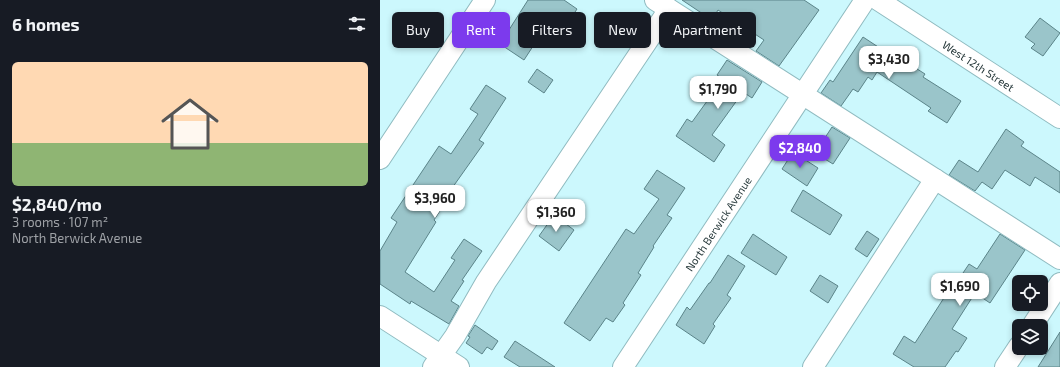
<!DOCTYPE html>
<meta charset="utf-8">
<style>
:root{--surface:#171b24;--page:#20242c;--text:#f1f3f6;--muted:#9ea1a6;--accent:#7c3aed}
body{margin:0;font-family:"Exo 2",sans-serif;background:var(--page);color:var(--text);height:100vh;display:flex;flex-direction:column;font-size:15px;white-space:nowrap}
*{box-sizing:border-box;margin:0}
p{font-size:13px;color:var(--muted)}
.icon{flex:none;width:22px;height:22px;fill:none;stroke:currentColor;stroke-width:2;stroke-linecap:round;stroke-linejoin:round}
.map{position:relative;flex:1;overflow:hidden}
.panel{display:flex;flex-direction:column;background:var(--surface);width:380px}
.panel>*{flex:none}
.hud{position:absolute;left:12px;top:12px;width:380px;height:36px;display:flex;gap:8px}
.fabs{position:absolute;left:632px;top:275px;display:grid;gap:8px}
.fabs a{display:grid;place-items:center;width:36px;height:36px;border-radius:6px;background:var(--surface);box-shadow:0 2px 6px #0003;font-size:20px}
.price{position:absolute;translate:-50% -34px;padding:0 9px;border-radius:8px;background:#fff;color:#222;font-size:13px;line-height:26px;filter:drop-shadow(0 1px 2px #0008)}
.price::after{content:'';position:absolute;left:50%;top:24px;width:12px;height:9px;margin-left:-6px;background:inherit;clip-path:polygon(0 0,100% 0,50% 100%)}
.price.on{background:var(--accent);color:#fff}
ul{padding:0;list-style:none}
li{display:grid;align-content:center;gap:8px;height:212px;padding:0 12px}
li span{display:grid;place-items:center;height:124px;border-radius:6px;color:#555}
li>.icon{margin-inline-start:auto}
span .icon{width:72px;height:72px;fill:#fffc;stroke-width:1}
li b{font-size:17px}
h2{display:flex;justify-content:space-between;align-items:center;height:48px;padding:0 12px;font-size:17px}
.chip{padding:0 14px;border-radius:6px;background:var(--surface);box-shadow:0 2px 6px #0003;font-size:14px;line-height:36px}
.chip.on{background:var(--accent);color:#fff}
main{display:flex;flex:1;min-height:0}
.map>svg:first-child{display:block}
</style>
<main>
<section class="panel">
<h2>6 homes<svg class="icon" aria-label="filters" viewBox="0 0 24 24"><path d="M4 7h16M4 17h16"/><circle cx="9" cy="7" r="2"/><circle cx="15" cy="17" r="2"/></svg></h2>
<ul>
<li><span style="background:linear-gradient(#ffd9b3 65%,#8fb573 0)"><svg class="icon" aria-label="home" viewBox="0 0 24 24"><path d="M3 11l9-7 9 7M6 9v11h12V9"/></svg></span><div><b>$2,840/mo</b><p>3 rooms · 107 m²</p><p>North Berwick Avenue</p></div></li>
</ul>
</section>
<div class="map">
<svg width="680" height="367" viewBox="0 0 680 367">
<rect width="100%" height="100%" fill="#ccf8fd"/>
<!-- building -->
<g fill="#9ac5ca" stroke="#5b8489">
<path d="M148,0H184L197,9L184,29L170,20L144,60L120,44Z"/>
<path d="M302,0H424L439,10L399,66L376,51L384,40L338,10L332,20Z"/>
<path d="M660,18L680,33L663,56L651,48L655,44L645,37Z"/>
<path d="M483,37L518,60L520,58L545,74L543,77L581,101L567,123L548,111L551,108L497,72L492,80L488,77L478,92L473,89L461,106L441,93L450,80L453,82Z"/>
<path d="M347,60L382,82L372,98L363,92L332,135L345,145L334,162L296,136L307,119L312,122L343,79L337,75Z"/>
<path d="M157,69L173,80L164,93L148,82Z"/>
<path d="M106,85L126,98L99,140L104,143L70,191L72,192L54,220L56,222L25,272L54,292L75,260L71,258L84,239L102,251L82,280L84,281L71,301L79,306L69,324L31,301L30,304L0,284V251L17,222L11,218L59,146L71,154L98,114L90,109Z"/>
<path d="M452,127L470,138L453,164L435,153Z"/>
<path d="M626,129L644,142L641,146L680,172V193L655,177L650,186L625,170L612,189L602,182L595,191L569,175L579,160L598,172Z"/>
<path d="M413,152L438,168L427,186L402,169Z"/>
<path d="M277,170L305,188L287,215L292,218L273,246L274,247L258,273L261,275L243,303L245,305L233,322L226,318L210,341L184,323L246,229L254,234L279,199L264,189Z"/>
<path d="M423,190L462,215L450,235L411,211Z"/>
<path d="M174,215L194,230L179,251L159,236Z"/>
<path d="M487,231L499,239L487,257L475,249Z"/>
<path d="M373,234L407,257L396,275L361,253Z"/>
<path d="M620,234L645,250L610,303L595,293L572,329L587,338L578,352L576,351L565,367H534L513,354L524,336L535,343L569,290L571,291L589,264L597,269Z"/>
<path d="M348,255L365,266L347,295L351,298L333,324L335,326L324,344L296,325L307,307L310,310L329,283H330Z"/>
<path d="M440,275L458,286L448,303L430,291Z"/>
<path d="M95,325L118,341L112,350L107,347L102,354L86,343L90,337L88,336Z"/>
<path d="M680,332V367H658Z"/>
<path d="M135,341L175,367H140L124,357Z"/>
</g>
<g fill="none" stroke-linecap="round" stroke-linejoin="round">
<!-- minor casing -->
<g stroke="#90bbc0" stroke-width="22">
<g id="minor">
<path d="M275,0L680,259"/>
<path id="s1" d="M498,0L680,118"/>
<path d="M0,159L105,0"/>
<path d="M0,316L79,367"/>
<path d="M652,326L680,283"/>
<path d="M53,367L75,336L106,282L289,9"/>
<path id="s2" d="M243,367L485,0"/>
<path d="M433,367L555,179"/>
<path d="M625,367L639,346"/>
</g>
</g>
<!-- minor -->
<use href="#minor" stroke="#fff" stroke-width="20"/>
</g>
<g text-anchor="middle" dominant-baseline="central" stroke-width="4" stroke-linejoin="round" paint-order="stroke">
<!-- street labels -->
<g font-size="11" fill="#26383a" stroke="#fff">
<text stroke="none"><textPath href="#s1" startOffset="120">West 12th Street</textPath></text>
<text stroke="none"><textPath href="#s2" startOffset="172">North Berwick Avenue</textPath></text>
</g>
</g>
</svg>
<div class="fabs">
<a><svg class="icon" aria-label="locate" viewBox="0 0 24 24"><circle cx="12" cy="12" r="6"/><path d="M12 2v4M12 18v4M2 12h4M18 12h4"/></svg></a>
<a><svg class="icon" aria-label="layers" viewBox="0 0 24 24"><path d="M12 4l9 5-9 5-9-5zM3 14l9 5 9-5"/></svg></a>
</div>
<b class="price" style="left:509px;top:80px">$3,430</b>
<b class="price" style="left:338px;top:110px">$1,790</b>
<b class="price on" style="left:420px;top:169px">$2,840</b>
<b class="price" style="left:55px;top:219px">$3,960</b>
<b class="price" style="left:176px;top:233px">$1,360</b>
<b class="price" style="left:580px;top:307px">$1,690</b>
<div class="hud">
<a class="chip">Buy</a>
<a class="chip on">Rent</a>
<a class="chip">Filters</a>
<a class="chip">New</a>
<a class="chip">Apartment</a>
</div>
</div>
</main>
